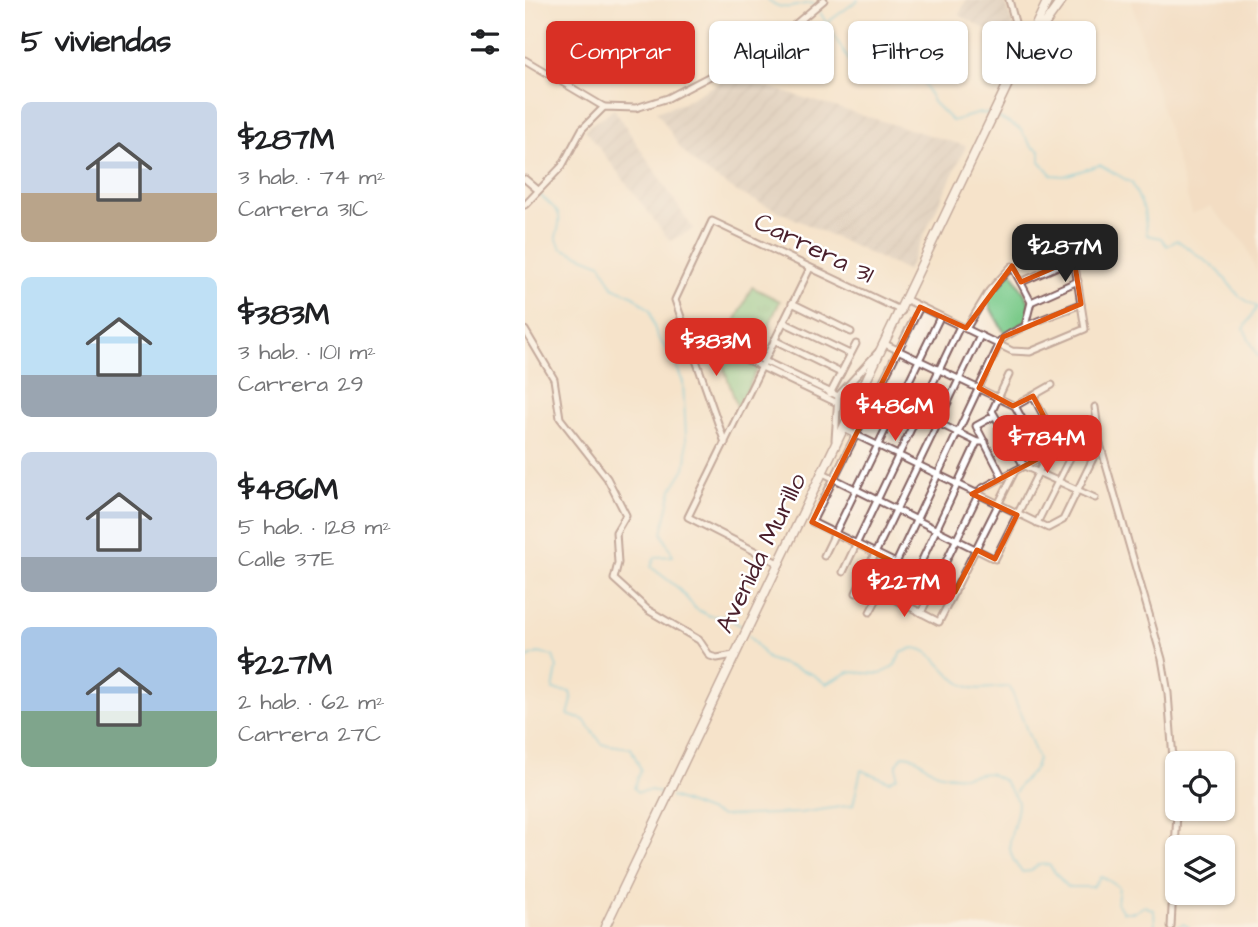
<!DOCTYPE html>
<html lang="es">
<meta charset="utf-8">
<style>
:root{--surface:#fff;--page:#f2f2f2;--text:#202124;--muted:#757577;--accent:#d93025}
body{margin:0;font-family:"Architects Daughter",sans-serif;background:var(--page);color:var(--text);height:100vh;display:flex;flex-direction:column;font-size:26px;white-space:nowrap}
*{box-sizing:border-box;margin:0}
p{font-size:23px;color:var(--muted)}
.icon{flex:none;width:38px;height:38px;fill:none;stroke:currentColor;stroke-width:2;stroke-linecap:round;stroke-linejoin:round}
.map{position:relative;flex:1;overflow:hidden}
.details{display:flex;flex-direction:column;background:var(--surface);width:525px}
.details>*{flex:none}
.banner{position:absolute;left:21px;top:21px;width:606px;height:63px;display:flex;gap:14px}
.fabs{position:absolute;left:640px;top:751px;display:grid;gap:14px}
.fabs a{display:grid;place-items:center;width:70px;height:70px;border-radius:10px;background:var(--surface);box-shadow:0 2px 5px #0004;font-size:35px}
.price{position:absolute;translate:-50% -60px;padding:0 16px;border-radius:14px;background:var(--accent);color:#fff;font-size:23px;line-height:46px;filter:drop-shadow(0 2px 4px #0008)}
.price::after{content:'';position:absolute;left:50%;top:42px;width:21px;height:16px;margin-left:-10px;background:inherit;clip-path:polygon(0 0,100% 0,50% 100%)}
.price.on{background:#222;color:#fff}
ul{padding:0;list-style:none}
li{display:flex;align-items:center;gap:21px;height:175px;padding:0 21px}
li span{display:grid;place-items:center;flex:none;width:196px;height:140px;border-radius:10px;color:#555}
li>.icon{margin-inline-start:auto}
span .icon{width:84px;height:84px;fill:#fffc;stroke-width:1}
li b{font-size:30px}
h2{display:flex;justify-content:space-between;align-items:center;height:84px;padding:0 21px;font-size:30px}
.tag{padding:0 24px;border-radius:10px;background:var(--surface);box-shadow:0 2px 5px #0004;font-size:24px;line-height:63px}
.tag.on{background:var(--accent);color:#fff}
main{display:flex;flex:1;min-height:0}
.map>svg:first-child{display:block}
</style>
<main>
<section class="details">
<h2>5 viviendas<svg class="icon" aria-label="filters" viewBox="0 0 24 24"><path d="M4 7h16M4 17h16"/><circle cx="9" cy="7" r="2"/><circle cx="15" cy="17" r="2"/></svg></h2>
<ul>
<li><span style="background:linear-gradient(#c9d6e8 65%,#b9a48a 0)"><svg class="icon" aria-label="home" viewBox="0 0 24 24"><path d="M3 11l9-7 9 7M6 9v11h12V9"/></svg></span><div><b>$287M</b><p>3 hab. · 74 m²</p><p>Carrera 31C</p></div></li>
<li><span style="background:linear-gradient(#bfe0f5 70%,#9aa5b1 0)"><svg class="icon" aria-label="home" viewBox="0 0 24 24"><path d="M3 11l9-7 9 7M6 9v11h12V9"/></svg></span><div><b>$383M</b><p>3 hab. · 101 m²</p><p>Carrera 29</p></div></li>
<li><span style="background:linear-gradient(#c9d6e8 75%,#9aa5b1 0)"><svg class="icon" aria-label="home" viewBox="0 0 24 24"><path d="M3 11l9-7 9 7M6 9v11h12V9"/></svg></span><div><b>$486M</b><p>5 hab. · 128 m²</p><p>Calle 37E</p></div></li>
<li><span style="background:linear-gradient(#a9c7e8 60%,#7fa58c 0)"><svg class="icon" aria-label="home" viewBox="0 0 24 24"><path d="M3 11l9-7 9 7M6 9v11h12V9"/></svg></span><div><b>$227M</b><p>2 hab. · 62 m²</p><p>Carrera 27C</p></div></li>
</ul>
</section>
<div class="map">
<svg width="733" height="927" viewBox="0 0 733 927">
<defs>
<pattern id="industrial-furrows" width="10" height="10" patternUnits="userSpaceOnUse" patternTransform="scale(1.75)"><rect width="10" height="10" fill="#cdc2b9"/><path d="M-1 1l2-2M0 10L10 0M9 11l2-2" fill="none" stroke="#b2a69f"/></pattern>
<pattern id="grass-tufts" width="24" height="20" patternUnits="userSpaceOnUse" patternTransform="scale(1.75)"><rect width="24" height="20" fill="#7bca8a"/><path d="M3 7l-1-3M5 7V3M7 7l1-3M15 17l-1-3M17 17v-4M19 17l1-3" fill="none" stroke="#6cad77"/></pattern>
</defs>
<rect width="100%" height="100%" fill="#fff"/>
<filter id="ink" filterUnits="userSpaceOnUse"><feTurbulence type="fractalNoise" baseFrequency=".0143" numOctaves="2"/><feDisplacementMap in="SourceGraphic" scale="14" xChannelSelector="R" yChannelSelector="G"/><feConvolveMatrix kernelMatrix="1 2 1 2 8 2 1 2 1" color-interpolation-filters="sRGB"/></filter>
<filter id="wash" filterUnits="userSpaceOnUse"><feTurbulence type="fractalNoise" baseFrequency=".00686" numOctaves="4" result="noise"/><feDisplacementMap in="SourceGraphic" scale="28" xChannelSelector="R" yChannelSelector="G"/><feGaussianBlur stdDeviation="1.57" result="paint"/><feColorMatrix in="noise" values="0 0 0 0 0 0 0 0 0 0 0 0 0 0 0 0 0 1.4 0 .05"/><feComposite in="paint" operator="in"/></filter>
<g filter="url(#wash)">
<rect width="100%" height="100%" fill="#f5e3cb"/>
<!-- built -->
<path fill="#efd6bb" d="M606,0H733V276L721,245L685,207L667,214Z"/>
<!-- industrial -->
<g fill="url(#industrial-furrows)">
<path d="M441,0H480L491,35L487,43L434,15Z"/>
<path d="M205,76L441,146L382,271L214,193L176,169L156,149L132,111L156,104Z"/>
<path d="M89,109L168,229L145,241L60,129Z"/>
</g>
<!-- grass -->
<g fill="url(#grass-tufts)" stroke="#62745a" stroke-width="2">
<path d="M227,287L255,301L231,354L201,340Z"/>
<path d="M192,348L233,367L213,409Z"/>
</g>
<!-- green -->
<path fill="#7bca8a" stroke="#62745a" stroke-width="2" d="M486,270L504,301L508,323H498L480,334C459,296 455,301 486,270Z"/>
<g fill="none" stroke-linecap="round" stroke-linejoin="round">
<!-- stream -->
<g stroke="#59c1d6" stroke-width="2">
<path d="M243,0C262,16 276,0 290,4"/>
<path d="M293,9L325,62L339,69L374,70L399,83L408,102L427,121L455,113L466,114"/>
<path d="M303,22L333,0"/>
<path d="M471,116L495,129L507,147L515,151V161L527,175L539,176L575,165L607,183L619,210L622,235L636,238L642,246L652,240L692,269L714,296L732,307L719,329L733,357"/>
<path d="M14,194C33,212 39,211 31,237L36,248L76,264L88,287L109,296L125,310L132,337L147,356L158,382L162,455L160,468L147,489L137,533L148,556L130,557L126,567L152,587L171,609L185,616L201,617L216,626"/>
<path d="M224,636L243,659L287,674L301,684L324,672L356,674L370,665L376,653L388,648C410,648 421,678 441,686C454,692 471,686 485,687L513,759C509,778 494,779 491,792"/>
<path d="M0,659L13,653L28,656L32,668L28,690L45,692L47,700L43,715L59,720L77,744L106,748L116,770L109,788L113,792L126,790L140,795"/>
<path d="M146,797L196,816L275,813L328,805L336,770L364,781L372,777V764L378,755C394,755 399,768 413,773C433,780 447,774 464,773L479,781L493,802C493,829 472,844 497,872L506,871L514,864L524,865L542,887H568L576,876L594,887L592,903L598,912H610L619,906L629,910L630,927"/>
<path d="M653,927L658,924L664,927"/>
</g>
</g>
</g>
<g filter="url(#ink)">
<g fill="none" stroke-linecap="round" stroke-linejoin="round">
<!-- minor casing -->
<g stroke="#866463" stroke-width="9">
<g id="minor">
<path d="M484,0L498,52"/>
<path d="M0,60L79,107"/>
<path d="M0,179L13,190"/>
<path d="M0,205L37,166L57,129L79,107L111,108L143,98L247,44L299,0"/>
<path d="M496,282L549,259"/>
<path d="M382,300L487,351L505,352L560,329L545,235L500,258"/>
<path d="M506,302L553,281"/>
<path d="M267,303L326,332"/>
<path d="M395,307L287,522L430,592"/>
<path d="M158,322L313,396"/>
<path d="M258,322L325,354"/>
<path d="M441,329L464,291L487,266L506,302L500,326"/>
<path d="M0,330L29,379L35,418L82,478L101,515L91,532L93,563L89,579L123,610L174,640L185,656L192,658L209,655"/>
<path d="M162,331L310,402"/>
<path d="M249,340L316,373"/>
<path d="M360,344L490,406"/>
<path d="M472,344C484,329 535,313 556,304"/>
<path d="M484,375L467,411L499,466L570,498"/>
<path d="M340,387L452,442H460"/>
<path d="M305,394L331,344"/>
<path d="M508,396L535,447"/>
<path d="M490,406L517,456"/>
<path d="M490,406L527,385"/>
<path d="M570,407L575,444L637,659L643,693L652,812L646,927"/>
<path d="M469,416L451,426L478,478"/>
<path d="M319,429L523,528L538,520L575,444"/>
<path d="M310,440L313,396L354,351"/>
<path d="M200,443L150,300L187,221L377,311"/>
<path d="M298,473L470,559L523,453"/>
<path d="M512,523L555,438"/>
<path d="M299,556L415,317"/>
<path d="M255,564L163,517L285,268"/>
<path d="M318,572L435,326"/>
<path d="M356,592L414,622L490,471"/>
<path d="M331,593L455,336"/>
<path d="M377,603L452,442"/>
<path d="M345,612L371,563L474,345"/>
<path d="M396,613L456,489L553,437"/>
</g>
</g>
<!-- primary casing -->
<g stroke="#866463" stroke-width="11">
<g id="primary">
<path d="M511,36L537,0"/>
<path d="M80,927L523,0"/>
</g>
</g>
<!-- minor -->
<use href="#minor" stroke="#fff" stroke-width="5"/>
<!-- primary -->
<use href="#primary" stroke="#fff" stroke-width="8"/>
</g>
</g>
<!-- marked area -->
<path d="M0 0H733V927H0ZM549,259L556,304L478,337L454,388L488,406L508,396L535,447L447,494L492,515L470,559L452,550L430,592L287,522L395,307L441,328L487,266L496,282Z" fill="#f5e3cb" fill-opacity=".55" fill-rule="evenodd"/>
<path fill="none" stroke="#e0560e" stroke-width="5" stroke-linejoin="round" d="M549,259L556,304L478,337L454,388L488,406L508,396L535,447L447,494L492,515L470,559L452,550L430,592L287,522L395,307L441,328L487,266L496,282Z"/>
<g text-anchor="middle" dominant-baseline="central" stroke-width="5" stroke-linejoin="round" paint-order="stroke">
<!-- street labels -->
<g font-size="26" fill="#4a1f2b" stroke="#fff">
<text transform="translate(289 248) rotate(26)">Carrera 31</text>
<text transform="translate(236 553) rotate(-64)">Avenida Murillo</text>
</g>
</g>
</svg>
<div class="fabs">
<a><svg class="icon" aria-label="locate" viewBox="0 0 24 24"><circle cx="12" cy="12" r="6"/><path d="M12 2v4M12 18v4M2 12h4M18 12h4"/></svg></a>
<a><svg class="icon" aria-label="layers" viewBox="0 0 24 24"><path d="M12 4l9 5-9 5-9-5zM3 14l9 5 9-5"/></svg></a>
</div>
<b class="price on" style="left:540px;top:284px">$287M</b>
<b class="price" style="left:191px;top:378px">$383M</b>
<b class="price" style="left:370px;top:443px">$486M</b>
<b class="price" style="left:522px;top:475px">$784M</b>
<b class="price" style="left:379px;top:619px">$227M</b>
<div class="banner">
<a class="tag on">Comprar</a>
<a class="tag">Alquilar</a>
<a class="tag">Filtros</a>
<a class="tag">Nuevo</a>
</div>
</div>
</main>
